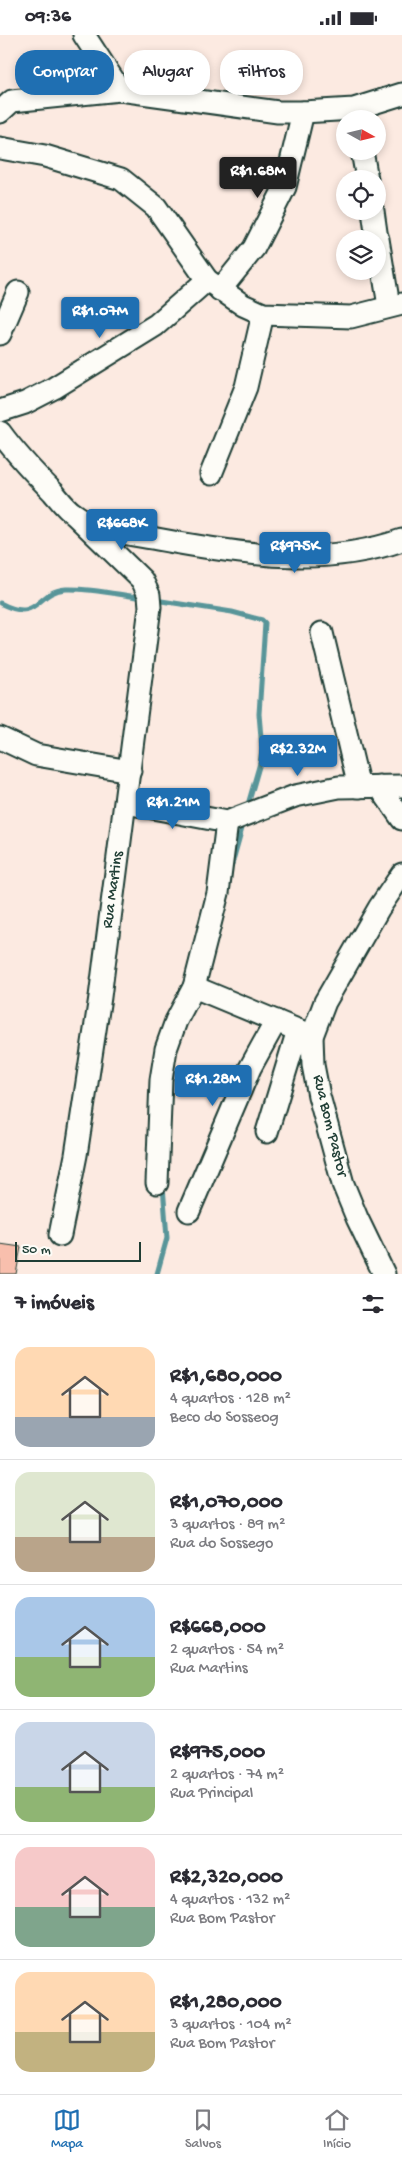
<!DOCTYPE html>
<html lang="pt">
<meta charset="utf-8">
<style>
:root{--surface:#fff;--page:#f7f7f7;--text:#2b2b33;--muted:#7c7c81;--line:#e1e1e2;--accent:#1f6fb2}
body{margin:0;font-family:"Gochi Hand",sans-serif;background:var(--page);color:var(--text);height:100vh;display:flex;flex-direction:column;font-size:19px;white-space:nowrap}
*{box-sizing:border-box;margin:0}
p{font-size:16px;color:var(--muted)}
.icon{flex:none;width:28px;height:28px;fill:none;stroke:currentColor;stroke-width:2;stroke-linecap:round;stroke-linejoin:round}
.map{position:relative;height:1239px;overflow:hidden}
.details{display:flex;flex-direction:column;background:var(--surface);flex:1}
.details>*{flex:none}
.hud{position:absolute;left:15px;top:15px;width:372px;height:45px;display:flex;gap:10px}
.needle{width:32px;rotate:98deg}
.controls{position:absolute;left:336px;top:75px;display:grid;gap:10px}
.controls a{display:grid;place-items:center;width:50px;height:50px;border-radius:50%;background:var(--surface);box-shadow:0 2px 8px #0003;font-size:25px}
.scale{position:absolute;left:15px;bottom:12px;width:126px;box-sizing:border-box;padding-left:5px;border:2px solid #1f3d34;border-top:0;font-size:14px;line-height:18px;white-space:nowrap;color:#1f3d34;-webkit-text-stroke:4px #fdfcf7;paint-order:stroke}
.price{position:absolute;translate:-50% -42px;padding:0 11px;border-radius:5px;background:var(--accent);color:#fff;font-size:16px;line-height:32px;filter:drop-shadow(0 1px 2px #0008)}
.price::after{content:'';position:absolute;left:50%;top:30px;width:15px;height:11px;margin-left:-8px;background:inherit;clip-path:polygon(0 0,100% 0,50% 100%)}
.price.selected{background:#222;color:#fff}
ul{padding:0;list-style:none}
li{display:flex;align-items:center;gap:15px;height:125px;padding:0 15px}
li+li{border-top:1px solid var(--line)}
li span{display:grid;place-items:center;flex:none;width:140px;height:100px;border-radius:15px;color:#555}
li>.icon{margin-inline-start:auto}
span .icon{width:60px;height:60px;fill:#fffc;stroke-width:1}
li b{font-size:21px}
h2{display:flex;justify-content:space-between;align-items:center;height:60px;padding:0 15px;font-size:21px}
.chip{padding:0 18px;border-radius:20px;background:var(--surface);box-shadow:0 2px 8px #0003;font-size:18px;line-height:45px}
.chip.selected{background:var(--accent);color:#fff}
.status{display:flex;justify-content:space-between;align-items:center;height:35px;padding:0 25px;background:var(--surface);direction:ltr}
.status svg{height:14px;fill:currentColor}
.tab-bar{display:flex;justify-content:space-around;align-items:center;height:70px;border-top:1px solid var(--line);background:var(--surface);font-size:14px;color:var(--muted)}
.tab-bar a{display:grid;justify-items:center;gap:2px}
.tab-bar .selected{color:var(--accent)}
.map>svg:first-child{display:block}
</style>
<div class="status"><b>09:36</b><svg viewBox="0 0 49 12"><path d="M0 12V9h3v3zM5 12V6h3v6zM10 12V3h3v9zM15 12V0h3v12zM26 1h20v11H26zM47 4h2v5h-2z"/></svg></div>
<div class="map">
<svg width="402" height="1239" viewBox="0 0 402 1239">
<rect width="100%" height="100%" fill="#fceae1"/>
<filter id="ink" filterUnits="userSpaceOnUse"><feTurbulence type="fractalNoise" baseFrequency=".02" numOctaves="2"/><feDisplacementMap in="SourceGraphic" scale="10" xChannelSelector="R" yChannelSelector="G"/><feConvolveMatrix kernelMatrix="1 2 1 2 8 2 1 2 1" color-interpolation-filters="sRGB"/></filter>
<g filter="url(#ink)">
<g fill="none" stroke-linecap="round" stroke-linejoin="round">
<!-- stream -->
<g stroke="#599599" stroke-width="5">
<path d="M155,565L232,577L262,585L265,588L259,679L262,714L260,728L247,773"/>
<path d="M0,568C40,589 35,556 66,554C92,553 119,560 144,563"/>
<path d="M232,829L244,786"/>
<path d="M157,1239L167,1203L163,1151"/>
</g>
</g>
<!-- building -->
<path fill="#f8bfad" stroke="#1f3d34" d="M0,1209L21,1212L16,1239H0Z"/>
<g fill="none" stroke-linecap="round" stroke-linejoin="round">
<!-- minor casing -->
<g stroke="#1f3d34" stroke-width="25">
<g id="minor">
<path d="M84,0L120,55"/>
<path d="M0,77L12,66L120,55L278,77H303L354,74L402,59"/>
<path d="M0,113L45,121L121,144L156,172L207,245L243,270L263,279L351,282L402,269"/>
<path d="M362,116L367,144"/>
<path d="M373,176L377,204"/>
<path d="M378,204L389,271"/>
<path d="M220,255L254,213L285,152L303,77"/>
<path d="M0,299L18,257"/>
<path d="M0,376L25,368L54,353L156,290L207,245"/>
<path d="M0,397C16,419 34,438 53,457C59,464 66,474 74,479C97,496 130,499 157,504C238,519 323,533 402,505"/>
<path d="M211,439L246,352L263,279"/>
<path d="M322,598L359,752"/>
<path d="M0,703L36,720L130,736"/>
<path d="M379,751L402,784"/>
<path d="M126,768L227,787L295,761L339,752L402,751"/>
<path d="M194,952L312,1001"/>
<path d="M267,1097L298,995"/>
<path d="M157,1148L161,1045L166,1014L176,986L194,952L218,858L227,787"/>
<path d="M189,1176L250,1033L276,986"/>
<path d="M60,1200L76,1120L100,962L150,572L149,560L142,545L74,479"/>
<path d="M384,1239L357,1183L343,1149L319,1061L313,1030L312,1001L325,967L379,873L402,839"/>
</g>
</g>
<!-- minor -->
<use href="#minor" stroke="#fdfcf7" stroke-width="21"/>
</g>
</g>
<g text-anchor="middle" dominant-baseline="central" stroke-width="5" stroke-linejoin="round" paint-order="stroke">
<!-- street labels -->
<g font-size="16" fill="#1f3d34" stroke="#fdfcf7">
<text transform="translate(114 855) rotate(-82)">Rua Martins</text>
<text transform="translate(329 1091) rotate(76)">Rua Bom Pastor</text>
</g>
</g>
</svg>
<div class="controls">
<a><svg class="needle" viewBox="-14 -14 28 28"><path d="M0-13l5 13h-10z" fill="#e53935"/><path d="M0 13l5-13h-10z" fill="#7c7c81"/></svg></a>
<a><svg class="icon" aria-label="locate" viewBox="0 0 24 24"><circle cx="12" cy="12" r="6"/><path d="M12 2v4M12 18v4M2 12h4M18 12h4"/></svg></a>
<a><svg class="icon" aria-label="layers" viewBox="0 0 24 24"><path d="M12 4l9 5-9 5-9-5zM3 14l9 5 9-5"/></svg></a>
</div>
<div class="scale">50 m</div>
<b class="price selected" style="left:258px;top:164px">R$1.68M</b>
<b class="price" style="left:100px;top:304px">R$1.07M</b>
<b class="price" style="left:122px;top:516px">R$668K</b>
<b class="price" style="left:295px;top:539px">R$975K</b>
<b class="price" style="left:298px;top:742px">R$2.32M</b>
<b class="price" style="left:173px;top:795px">R$1.21M</b>
<b class="price" style="left:213px;top:1072px">R$1.28M</b>
<div class="hud">
<a class="chip selected">Comprar</a>
<a class="chip">Alugar</a>
<a class="chip">Filtros</a>
</div>
</div>
<section class="details">
<h2>7 imóveis<svg class="icon" aria-label="filters" viewBox="0 0 24 24"><path d="M4 7h16M4 17h16"/><circle cx="9" cy="7" r="2"/><circle cx="15" cy="17" r="2"/></svg></h2>
<ul>
<li><span style="background:linear-gradient(#ffd9b3 70%,#9aa5b1 0)"><svg class="icon" aria-label="home" viewBox="0 0 24 24"><path d="M3 11l9-7 9 7M6 9v11h12V9"/></svg></span><div><b>R$1,680,000</b><p>4 quartos · 128 m²</p><p>Beco do Sosseog</p></div></li>
<li><span style="background:linear-gradient(#dfe7d0 65%,#b9a48a 0)"><svg class="icon" aria-label="home" viewBox="0 0 24 24"><path d="M3 11l9-7 9 7M6 9v11h12V9"/></svg></span><div><b>R$1,070,000</b><p>3 quartos · 89 m²</p><p>Rua do Sossego</p></div></li>
<li><span style="background:linear-gradient(#a9c7e8 60%,#8fb573 0)"><svg class="icon" aria-label="home" viewBox="0 0 24 24"><path d="M3 11l9-7 9 7M6 9v11h12V9"/></svg></span><div><b>R$668,000</b><p>2 quartos · 54 m²</p><p>Rua Martins</p></div></li>
<li><span style="background:linear-gradient(#c9d6e8 65%,#8fb573 0)"><svg class="icon" aria-label="home" viewBox="0 0 24 24"><path d="M3 11l9-7 9 7M6 9v11h12V9"/></svg></span><div><b>R$975,000</b><p>2 quartos · 74 m²</p><p>Rua Principal</p></div></li>
<li><span style="background:linear-gradient(#f6c9c9 60%,#7fa58c 0)"><svg class="icon" aria-label="home" viewBox="0 0 24 24"><path d="M3 11l9-7 9 7M6 9v11h12V9"/></svg></span><div><b>R$2,320,000</b><p>4 quartos · 132 m²</p><p>Rua Bom Pastor</p></div></li>
<li><span style="background:linear-gradient(#ffd9b3 60%,#c2b280 0)"><svg class="icon" aria-label="home" viewBox="0 0 24 24"><path d="M3 11l9-7 9 7M6 9v11h12V9"/></svg></span><div><b>R$1,280,000</b><p>3 quartos · 104 m²</p><p>Rua Bom Pastor</p></div></li>
</ul>
</section>
<nav class="tab-bar">
<a class="selected"><svg class="icon" aria-label="map" viewBox="0 0 24 24"><path d="M3 6l6-2 6 2 6-2v14l-6 2-6-2-6 2zM9 4v14M15 6v14"/></svg>Mapa</a>
<a><svg class="icon" aria-label="saved" viewBox="0 0 24 24"><path d="M7 4h10v16l-5-4-5 4z"/></svg>Salvos</a>
<a><svg class="icon" aria-label="home" viewBox="0 0 24 24"><path d="M3 11l9-7 9 7M6 9v11h12V9"/></svg>Início</a>
</nav>
